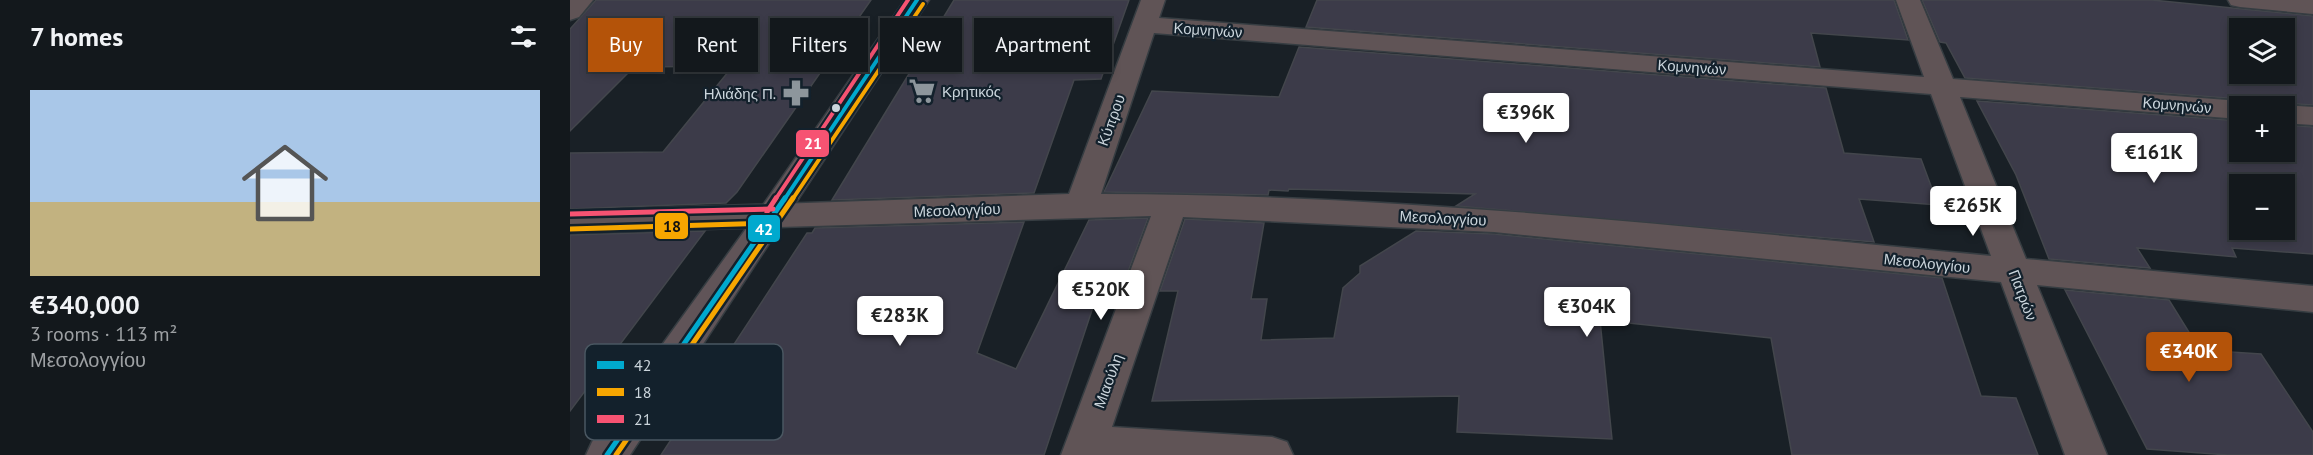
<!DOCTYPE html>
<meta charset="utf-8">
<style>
:root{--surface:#13181c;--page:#1c2125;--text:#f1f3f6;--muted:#9da0a3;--line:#32373b;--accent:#b45309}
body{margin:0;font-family:"PT Sans",sans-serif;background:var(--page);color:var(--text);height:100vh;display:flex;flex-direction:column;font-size:22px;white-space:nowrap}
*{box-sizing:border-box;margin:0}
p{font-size:20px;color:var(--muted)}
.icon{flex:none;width:33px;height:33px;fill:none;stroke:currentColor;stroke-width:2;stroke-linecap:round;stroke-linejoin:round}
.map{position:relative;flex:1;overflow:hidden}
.drawer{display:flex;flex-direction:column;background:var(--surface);width:570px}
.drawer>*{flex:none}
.top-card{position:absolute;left:18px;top:18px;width:570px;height:54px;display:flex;gap:12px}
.tools{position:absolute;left:1659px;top:18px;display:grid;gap:12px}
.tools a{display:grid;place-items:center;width:66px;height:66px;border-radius:0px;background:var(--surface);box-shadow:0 3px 9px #0003,0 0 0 2px var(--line);font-size:30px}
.price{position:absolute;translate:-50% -51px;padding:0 14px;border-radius:6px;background:#fff;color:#222;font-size:20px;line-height:39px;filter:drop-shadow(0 2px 3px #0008)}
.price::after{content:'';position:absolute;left:50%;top:36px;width:18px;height:14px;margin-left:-9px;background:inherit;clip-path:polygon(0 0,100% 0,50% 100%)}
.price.current{background:var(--accent);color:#fff}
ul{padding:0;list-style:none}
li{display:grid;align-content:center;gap:12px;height:318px;padding:0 30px}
li span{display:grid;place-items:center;height:186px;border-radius:0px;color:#555}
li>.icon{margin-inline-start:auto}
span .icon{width:108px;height:108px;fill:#fffc;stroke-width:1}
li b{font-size:26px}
h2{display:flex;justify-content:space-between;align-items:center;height:72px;padding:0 30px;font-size:26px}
.pill{padding:0 21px;border-radius:0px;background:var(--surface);box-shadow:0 3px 9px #0003,0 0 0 2px var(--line);font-size:21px;line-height:54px}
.pill.current{background:var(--accent);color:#fff}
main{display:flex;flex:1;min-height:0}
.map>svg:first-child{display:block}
</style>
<main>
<section class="drawer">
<h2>7 homes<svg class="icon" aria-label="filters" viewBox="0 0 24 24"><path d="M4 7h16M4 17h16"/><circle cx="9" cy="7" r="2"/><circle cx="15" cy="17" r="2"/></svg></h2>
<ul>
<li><span style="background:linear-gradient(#a9c7e8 60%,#c2b280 0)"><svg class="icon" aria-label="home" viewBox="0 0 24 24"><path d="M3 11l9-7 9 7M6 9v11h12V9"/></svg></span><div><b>€340,000</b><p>3 rooms · 113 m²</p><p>Μεσολογγίου</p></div></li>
</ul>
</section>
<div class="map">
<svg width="1743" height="455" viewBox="0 0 1743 455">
<rect width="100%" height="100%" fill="#192026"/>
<!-- building -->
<g fill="#3c3b49" stroke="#43464c" stroke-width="1.5" fill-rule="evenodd">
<path d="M26,0H301L167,192L156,203L0,209V153L93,152L163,66L64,67L0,131V29Z"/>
<path d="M384,0H559L531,79L504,80L464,193L262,200Z"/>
<path d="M747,0H1324L1338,40L1241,33L1250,67L736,27Z"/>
<path d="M1352,0H1582L1743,16V105L1714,103L1707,106H1684L1670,99L1395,78L1376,43L1370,42ZM1670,28H1714V74H1670Z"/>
<path d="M729,47L1256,88L1274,153L1351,159L1368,205L1289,199L1304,242L886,206L905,194L719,189L718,191L699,190L698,195L534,192L582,91L709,97Z"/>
<path d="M1407,101L1670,121V152H1714V125L1743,127V254L1662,248L1666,257L1567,248L1580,268L1479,259L1446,175ZM1670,184H1714V230H1670Z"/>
<path d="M578,218L550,293H531L526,298L474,455H91L112,423L111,408L115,402L125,391L138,384L237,233H242L245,228L454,222L407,353L446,369L519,220Z"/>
<path d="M615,219L694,223L681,299H697L691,340L764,338L773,288L790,273V266L846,231L924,234L1372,278L1411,396L1446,398L1468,455H1222L1201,338L1030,320L1042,439L887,432L889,396L582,401L608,291H590Z"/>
<path d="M135,231L0,411V235Z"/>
<path d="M1495,290L1599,300L1630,350L1691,354L1743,432V455H1658L1577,449Z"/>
</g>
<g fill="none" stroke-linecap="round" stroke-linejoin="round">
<!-- minor casing -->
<g stroke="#363d42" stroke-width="3">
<g id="minor">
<path d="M0,0H23L9,17L0,20Z"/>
<path d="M571,0H595L589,18L1354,77L1326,0H1350L1383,79L1670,101L1682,106H1670V119L1390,97L1456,259L1743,286V312L1467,285L1537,455H1495L1431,282L924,232L613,217L542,427L702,437L717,442L723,455H491L581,216L0,233V211L499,194ZM584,33L1361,94L1421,256C1125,228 828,194 531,194Z"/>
<path d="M1658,0H1743V14L1670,7L1661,5Z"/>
<path d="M1714,105L1743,107V125L1714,123V106H1709Z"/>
</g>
</g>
<!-- major casing -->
<g stroke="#363d42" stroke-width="3">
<path id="major" d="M335,0H359L60,455H16L22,442L191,208Z"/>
</g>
<!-- minor -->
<use href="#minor" fill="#605456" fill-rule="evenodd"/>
<!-- major -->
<use href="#major" fill="#605458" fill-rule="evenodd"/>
<!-- bus-1-far1 casing -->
<g stroke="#13212c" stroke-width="8">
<path id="bus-1-far1" d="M214,200L347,0"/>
</g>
<!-- bus-1 casing -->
<g stroke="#13212c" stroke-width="10">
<path id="bus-1" d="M37,455L215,198"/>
</g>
<!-- bus-2-far1 casing -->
<g stroke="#13212c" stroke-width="8">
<path id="bus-2-far1" d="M222,200L353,4"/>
</g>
<!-- bus-2 casing -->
<g stroke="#13212c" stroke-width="10">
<g id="bus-2">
<path d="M0,229L203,223"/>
<path d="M46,455L223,198"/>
</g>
</g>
<!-- bus-3-far1 casing -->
<g stroke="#13212c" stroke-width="8">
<path id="bus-3-far1" d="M205,200L338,0"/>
</g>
<!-- bus-3 casing -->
<g stroke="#13212c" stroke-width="10">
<g id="bus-3">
<path d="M197,212L206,198"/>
<path d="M0,214L203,209"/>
</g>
</g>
<!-- bus-1-far1 -->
<use href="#bus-1-far1" stroke="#00a9ce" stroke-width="4"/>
<!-- bus-1 -->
<use href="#bus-1" stroke="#00a9ce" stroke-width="5"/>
<!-- bus-2-far1 -->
<use href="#bus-2-far1" stroke="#f7a600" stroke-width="4"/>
<!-- bus-2 -->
<use href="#bus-2" stroke="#f7a600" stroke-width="5"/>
<!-- bus-3-far1 -->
<use href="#bus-3-far1" stroke="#f65372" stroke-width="4"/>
<!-- bus-3 -->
<use href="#bus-3" stroke="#f65372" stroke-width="5"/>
</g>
<!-- icons -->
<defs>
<g id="supermarket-bare" transform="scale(2.07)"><path d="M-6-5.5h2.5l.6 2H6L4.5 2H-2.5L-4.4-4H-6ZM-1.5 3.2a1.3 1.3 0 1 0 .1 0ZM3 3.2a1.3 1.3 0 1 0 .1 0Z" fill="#8d969c" stroke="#13212c" stroke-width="2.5" paint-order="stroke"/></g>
<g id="pharmacy-bare" transform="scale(2.07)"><path d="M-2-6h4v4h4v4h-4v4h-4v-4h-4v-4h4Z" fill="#8d969c" stroke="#13212c" stroke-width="2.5" paint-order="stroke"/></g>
</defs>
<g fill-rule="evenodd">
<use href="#supermarket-bare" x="352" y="91"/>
<use href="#pharmacy-bare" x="226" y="93"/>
</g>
<!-- markers -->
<circle fill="#cbd5dc" stroke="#13212c" stroke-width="2" cx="266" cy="108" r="5"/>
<g text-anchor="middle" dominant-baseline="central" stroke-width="4.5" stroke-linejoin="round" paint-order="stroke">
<!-- street labels -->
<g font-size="15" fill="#cbd5dc" stroke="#13212c">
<text transform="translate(638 30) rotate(4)">Κομνηνών</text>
<text transform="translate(1122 67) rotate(4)">Κομνηνών</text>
<text transform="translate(1607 105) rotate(5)">Κομνηνών</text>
<text transform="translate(541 120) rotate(-70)">Κύπρου</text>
<text transform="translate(387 210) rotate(-2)">Μεσολογγίου</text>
<text transform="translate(873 218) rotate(3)">Μεσολογγίου</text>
<text transform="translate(1357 263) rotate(6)">Μεσολογγίου</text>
<text transform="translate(1453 295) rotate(69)">Πατρών</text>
<text transform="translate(538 381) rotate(-70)">Μιαούλη</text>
</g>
<!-- poi labels -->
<g font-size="15" fill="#cbd5dc" stroke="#13212c" text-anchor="start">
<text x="372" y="91">Κρητικός</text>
<text x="206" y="93" text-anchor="end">Ηλιάδης Π.</text>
</g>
</g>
<!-- legend -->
<rect x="15" y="344" width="198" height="96" rx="9" fill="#13212c" stroke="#4a5761" stroke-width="1.5"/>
<rect x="27" y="361" width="27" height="8" fill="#00a9ce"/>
<rect x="27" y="388" width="27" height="8" fill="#f7a600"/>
<rect x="27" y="415" width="27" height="8" fill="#f65372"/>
<g font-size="16" fill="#cbd5dc">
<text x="64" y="371">42</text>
<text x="64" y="398">18</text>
<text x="64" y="425">21</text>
</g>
<g stroke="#13212c" stroke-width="2">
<rect x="225" y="129" width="35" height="29" rx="6" fill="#f65372"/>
<rect x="84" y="212" width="35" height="28" rx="6" fill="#f7a600"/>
<rect x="177" y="214" width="34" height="29" rx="6" fill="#00a9ce"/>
</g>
<g font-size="16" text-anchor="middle" font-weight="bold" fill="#fff">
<text x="243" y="149">21</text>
<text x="194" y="235">42</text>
</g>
<g font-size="16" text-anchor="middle" font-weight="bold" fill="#111">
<text x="102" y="232">18</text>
</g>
</svg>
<div class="tools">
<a><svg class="icon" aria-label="layers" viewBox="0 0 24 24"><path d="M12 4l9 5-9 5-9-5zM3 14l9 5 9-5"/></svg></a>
<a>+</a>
<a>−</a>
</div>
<b class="price" style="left:956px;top:144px">€396K</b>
<b class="price" style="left:1584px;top:184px">€161K</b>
<b class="price" style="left:1403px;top:237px">€265K</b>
<b class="price" style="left:531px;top:321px">€520K</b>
<b class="price" style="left:1017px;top:338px">€304K</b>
<b class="price" style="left:330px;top:347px">€283K</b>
<b class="price current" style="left:1619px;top:383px">€340K</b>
<div class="top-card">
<a class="pill current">Buy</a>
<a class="pill">Rent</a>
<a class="pill">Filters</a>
<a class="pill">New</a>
<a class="pill">Apartment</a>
</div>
</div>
</main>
